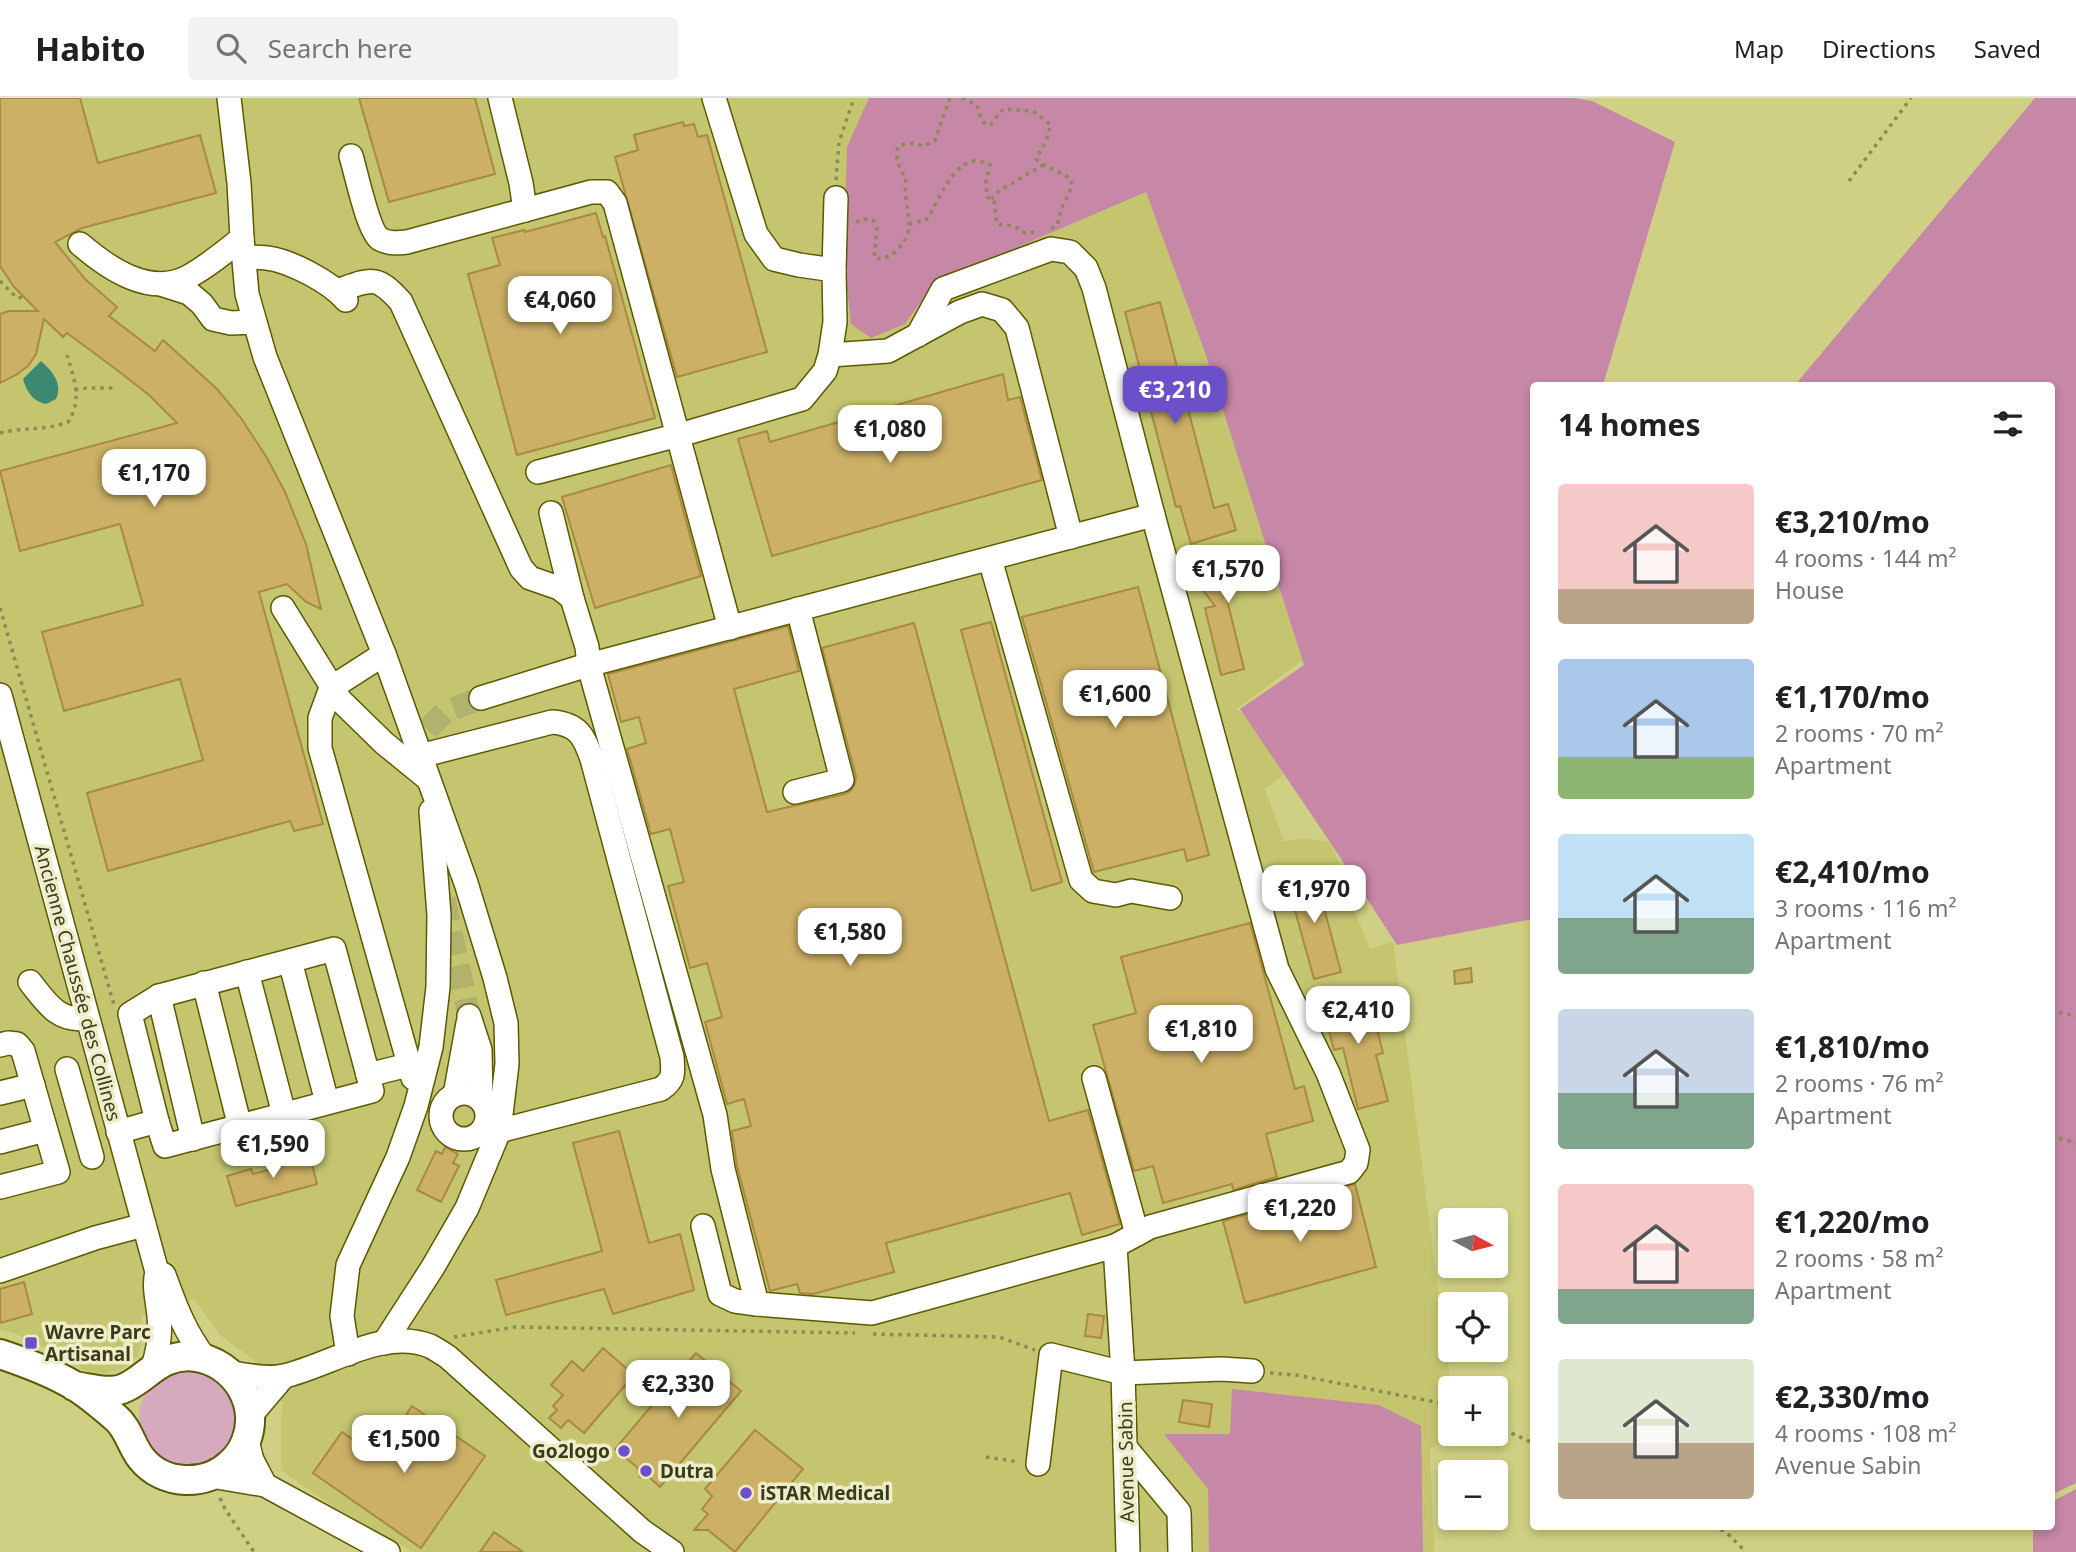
<!DOCTYPE html>
<meta charset="utf-8">
<style>
:root{--surface:#fff;--page:#f2f2f2;--text:#202124;--muted:#757577;--line:#e0e0e0;--accent:#6b50c9}
body{margin:0;font-family:"Noto Sans",sans-serif;background:var(--page);color:var(--text);height:100vh;display:flex;flex-direction:column;font-size:26px;white-space:nowrap}
*{box-sizing:border-box;margin:0}
p{font-size:23px;color:var(--muted)}
.icon{flex:none;width:38px;height:38px;fill:none;stroke:currentColor;stroke-width:2;stroke-linecap:round;stroke-linejoin:round}
.map{position:relative;flex:1;overflow:hidden}
.details{position:absolute;left:1530px;top:284px;width:525px;height:1148px;display:flex;flex-direction:column;background:var(--surface);border-radius:7px;box-shadow:0 4px 10px #0003}
.details>*{flex:none}
.needle{width:46px;rotate:97deg}
.buttons{position:absolute;left:1438px;top:1110px;display:grid;gap:14px}
.buttons a{display:grid;place-items:center;width:70px;height:70px;border-radius:7px;background:var(--surface);box-shadow:0 4px 10px #0003;font-size:35px}
.price{position:absolute;translate:-50% -60px;padding:0 16px;border-radius:14px;background:#fff;color:#222;font-size:23px;line-height:46px;filter:drop-shadow(0 2px 4px #0008)}
.price::after{content:'';position:absolute;left:50%;top:42px;width:21px;height:16px;margin-left:-10px;background:inherit;clip-path:polygon(0 0,100% 0,50% 100%)}
.price.active{background:var(--accent);color:#fff}
ul{padding:0;list-style:none}
li{display:flex;align-items:center;gap:21px;height:175px;padding:0 28px}
li span{display:grid;place-items:center;flex:none;width:196px;height:140px;border-radius:7px;color:#555}
li>.icon{margin-inline-start:auto}
span .icon{width:84px;height:84px;fill:#fffc;stroke-width:1}
li b{font-size:30px}
h2{display:flex;justify-content:space-between;align-items:center;height:84px;padding:0 28px;font-size:30px}
header{display:flex;align-items:center;gap:42px;box-sizing:border-box;height:98px;padding:0 35px;background:var(--surface);border-bottom:2px solid var(--line)}
header strong{font-size:33px}
nav{display:flex;gap:38px;margin-inline-start:auto;font-size:24px}
.search{width:490px;height:63px;background:var(--page);display:flex;align-items:center;gap:18px;box-sizing:border-box;padding:0 24px;border-radius:7px;color:var(--muted);font-size:26px}
.map>svg:first-child{display:block}
</style>
<header>
<strong>Habito</strong>
<div class="search"><svg class="icon" aria-label="search" viewBox="0 0 24 24"><circle cx="10" cy="10" r="6"/><path d="M15 15l6 6"/></svg>Search here</div>
<nav><a>Map</a><a>Directions</a><a>Saved</a></nav>
</header>
<div class="map">
<svg width="2076" height="1454" viewBox="0 0 2076 1454">
<rect width="100%" height="100%" fill="#cfd083"/>
<!-- built -->
<path fill="#c5c570" d="M0,0H1128L1149,94L1308,558L1237,611L1299,665L1265,691L1284,743L1305,741L1330,744L1344,776L1353,809L1370,851L1393,843L1451,1290V1335H1456L1430,1351L1434,1454H413L332,1408L281,1372V1323L283,1304L276,1299L259,1266L220,1237L194,1201L141,1218L143,1239L138,1258L121,1271L103,1276L83,1272L75,1263L11,1234L0,1232Z"/>
<!-- green -->
<circle fill="#d7a9bf" cx="188" cy="1320" r="49"/>
<!-- forest -->
<g fill="#c787a6">
<path d="M869,0H1573L1592,3L1675,44L1603,287H1533V821L1397,847L1330,744L1240,611L1304,567L1204,252L1146,94L934,185L905,226L871,240L851,226L844,162L847,49Z"/>
<path d="M2035,0H2076V1385L2051,1397V287H1795Z"/>
<path d="M1232,1291L1379,1307L1421,1328L1423,1454H1209L1208,1391L1164,1336H1230Z"/>
<path d="M2076,1391V1454H2033V1428H2051V1404Z"/>
</g>
<!-- water -->
<path fill="#3b8970" d="M41,263C52,273 63,285 56,301L46,306C32,303 27,294 23,281Z"/>
<!-- building -->
<g fill="#ccb066" stroke="#a78b41" stroke-width="2">
<path d="M0,0H80L98,65L200,37L216,95L82,130L55,144L85,181L117,209L109,218L155,253L163,242L217,291L241,320L267,360L285,394L306,446L321,511L306,504L287,486L259,494L323,726L294,733L290,723L108,773L87,695L203,662L180,581L64,613L42,534L143,507L120,426L20,453L0,373L177,325L149,297L117,272L67,235L63,239L44,221L36,256L28,268L16,277L0,285V216L9,213H38L14,189L0,168Z"/>
<path d="M359,0H475L495,76L389,104Z"/>
<path d="M683,24L684,28L694,26L698,39L707,37L767,254L677,279L615,59L638,52L634,37Z"/>
<path d="M596,115L603,139L605,138L655,320L517,357L468,176L500,167L492,140L524,132L525,134Z"/>
<path d="M1160,204L1214,410L1228,406L1236,432L1191,446L1180,408L1176,409L1125,214Z"/>
<path d="M1003,276L1008,302L1020,299L1042,382L772,458L738,341L767,333L770,344Z"/>
<path d="M671,367L701,478L595,510L562,399Z"/>
<path d="M1247,456L1259,459L1263,463L1267,471L1266,478L1258,488L1252,490L1222,481L1244,571L1221,577L1205,510L1215,508L1202,491L1199,480L1201,474L1199,473L1217,461L1218,465L1231,469L1239,460Z"/>
<path d="M1138,489L1209,757L1187,763L1184,751L1094,774L1022,519Z"/>
<path d="M991,524L1062,784L1032,793L961,532Z"/>
<path d="M914,525L1049,1023L1088,1012L1120,1126L1082,1137L1070,1095L886,1145L894,1174L813,1196L800,1195L797,1186L770,1193L737,1068L732,1033L751,1028L744,1001L727,1006L705,924L722,919L707,865L690,870L668,788L684,784L670,731L651,736L627,651L646,645L639,619L621,624L608,576L788,528L799,573L734,591L767,714L845,696L851,692L855,686L856,679L822,550Z"/>
<path d="M1305,775L1306,778L1315,776L1341,874L1314,881L1286,780Z"/>
<path d="M1250,825L1295,991L1304,988L1313,1023L1266,1036L1277,1079L1233,1092L1232,1086L1163,1105L1153,1068L1134,1073L1093,927L1136,915L1121,859Z"/>
<path d="M1471,870L1472,884L1455,886L1454,873Z"/>
<path d="M1368,895L1383,955L1376,957L1388,1003L1358,1011L1343,950L1334,952L1322,906Z"/>
<path d="M619,1033L649,1145L680,1136L694,1192L613,1216L604,1191L506,1217L496,1182L602,1153L573,1045Z"/>
<path d="M445,1049L458,1056L453,1065L459,1068L441,1104L417,1092L436,1053L442,1056Z"/>
<path d="M309,1054L317,1086L236,1108L227,1078L251,1071L253,1076L286,1067L285,1061Z"/>
<path d="M1355,1086L1376,1169L1245,1205L1223,1123Z"/>
<path d="M24,1184L32,1216L0,1225V1191Z"/>
<path d="M1088,1216L1104,1218L1101,1240L1085,1238Z"/>
<path d="M603,1250L634,1277L584,1335L568,1322L561,1330L549,1320L557,1312L553,1308L563,1297L551,1287L572,1263L583,1273Z"/>
<path d="M696,1255L741,1293L660,1389L649,1379H640L637,1369L615,1351Z"/>
<path d="M1183,1302L1212,1306L1209,1329L1179,1324Z"/>
<path d="M412,1308L485,1358L421,1450L313,1375L342,1334L377,1359Z"/>
<path d="M755,1332L803,1371L735,1454L708,1432H694L708,1416L702,1411L712,1398L705,1391Z"/>
<path d="M494,1434L523,1454H480Z"/>
</g>
<g fill="none" stroke-linecap="round" stroke-linejoin="round">
<!-- minor-tunnel -->
<g stroke="#b1b26e" stroke-width="23" stroke-dasharray="23 11" stroke-linecap="butt">
<path d="M423,664L424,635L445,614L481,600"/>
<path d="M444,801L469,918"/>
</g>
<!-- minor casing -->
<g stroke="#5b5a00" stroke-width="26">
<g id="minor">
<path d="M229,0L239,85L242,140L247,196L265,259L384,556L466,785L495,880L506,925L507,966L499,1033L467,1110L433,1169L384,1245"/>
<path d="M500,0L521,85L525,112"/>
<path d="M714,0L756,136L774,161L799,167L834,172"/>
<path d="M351,58C356,74 368,133 380,141C389,146 398,145 407,144L591,94H607L615,105L730,530"/>
<path d="M80,146C109,171 150,199 188,179C208,168 225,154 242,140"/>
<path d="M244,159C251,159 259,159 267,160C291,163 330,184 346,202"/>
<path d="M161,186L189,195L202,206L213,221L231,225L254,224"/>
<path d="M337,193C371,181 376,176 401,204L521,470L530,480L559,490L572,500"/>
<path d="M830,257L888,253L960,214L982,206L1002,212L1017,230L1071,439"/>
<path d="M538,374L690,334L802,301L825,273L830,257L835,224L834,172L836,100"/>
<path d="M551,415L572,500L587,549L589,568L715,1017L723,1071L757,1206"/>
<path d="M990,461L1081,782L1093,793L1116,797L1131,793L1170,800"/>
<path d="M283,510L340,602L384,645L427,680"/>
<path d="M384,556L331,590L320,620V650L413,980"/>
<path d="M0,597L157,1174C153,1189 158,1203 159,1219C161,1236 158,1253 153,1269"/>
<path d="M481,600L581,569L1153,417"/>
<path d="M420,658L552,624C578,626 584,638 592,661L672,959C673,975 675,981 661,991L499,1033L490,1027"/>
<path d="M795,694L842,682L798,511"/>
<path d="M290,863L327,1004"/>
<path d="M247,874L284,1016"/>
<path d="M30,884C46,904 58,925 87,920"/>
<path d="M204,885L240,1029"/>
<path d="M159,898L193,1041"/>
<path d="M469,918L480,952L481,1002"/>
<path d="M0,947L8,945L17,946L23,953L58,1074L0,1089"/>
<path d="M67,971L92,1059"/>
<path d="M1094,980L1137,1136"/>
<path d="M0,995L33,987"/>
<circle cx="464" cy="1018" r="23"/>
<path d="M455,997L468,925"/>
<path d="M157,1023L165,1048L372,993L368,977"/>
<path d="M118,1034L157,1023L130,916L159,898L334,851L368,977L408,967"/>
<path d="M0,1044L45,1032"/>
<path d="M703,1128L720,1196L735,1203L757,1206L872,1215L1115,1148L1150,1129L1349,1074L1356,1065L1358,1052L1328,975L1277,871L1153,417L1094,190L1086,170L1070,154L1051,151L943,191L918,237"/>
<path d="M1115,1148L1123,1275L1128,1454"/>
<path d="M0,1173L95,1140L144,1127"/>
<path d="M160,1175L164,1177C175,1207 185,1235 205,1260"/>
<path d="M348,1256L342,1218L348,1167L398,1059L416,1008L431,949L438,889L439,817L431,713"/>
<path d="M231,1275C248,1277 267,1282 284,1278C329,1268 383,1229 430,1248C436,1251 442,1255 448,1259L642,1433L672,1454"/>
<path d="M250,1318L283,1279"/>
<path d="M247,1343L252,1362L265,1387"/>
<path d="M1125,1349L1179,1414L1180,1454"/>
<path d="M1038,1366L1051,1257L1123,1275L1221,1271L1252,1273"/>
<path d="M211,1378L265,1387L388,1454"/>
</g>
</g>
<!-- major casing -->
<g stroke="#5b5a00" stroke-width="32">
<path id="major" d="M0,1256C24,1264 51,1274 73,1287C87,1295 103,1309 116,1320C128,1330 131,1347 141,1360C163,1388 206,1389 231,1365C244,1354 251,1335 250,1318C248,1278 205,1246 166,1263C150,1270 139,1285 122,1291C108,1296 89,1290 74,1288"/>
</g>
<!-- path -->
<g stroke="#8b8c53" stroke-width="3.5" stroke-dasharray="3.5 5" stroke-linecap="butt">
<path d="M962,0L977,7L981,20L986,27L991,26L1003,11L1033,13L1051,27L1046,43L1036,61C1046,70 1060,73 1071,81L1072,89L1062,109L1057,128L1048,131"/>
<path d="M836,82L839,44L854,0"/>
<path d="M1849,83L1911,0"/>
<path d="M991,101L999,93L1043,67"/>
<path d="M856,124L864,121L873,122L877,131L874,160C882,162 889,159 895,154C921,131 902,112 906,81C899,70 895,61 898,48L912,45L924,48L935,42L950,0"/>
<path d="M909,126L926,122C940,103 957,48 990,67L986,84L987,99L994,102L997,126L1014,128L1025,135L1038,134"/>
<path d="M0,183L17,200L25,199"/>
<path d="M75,292L87,290H116"/>
<path d="M0,335C23,329 45,333 68,324C83,301 74,281 67,257"/>
<path d="M0,510L114,907"/>
<path d="M2051,916L2058,914L2076,918"/>
<path d="M2051,1038L2076,1045"/>
<path d="M873,1236L999,1239L1035,1252"/>
<path d="M454,1239L515,1229L855,1235"/>
<path d="M1270,1275L1296,1277L1451,1307"/>
<path d="M1496,1328L1533,1345"/>
<path d="M986,1359L1019,1364"/>
<path d="M220,1400L225,1411L254,1454"/>
<path d="M1713,1428L1726,1434L1746,1454"/>
</g>
<!-- minor -->
<use href="#minor" stroke="#fff" stroke-width="23"/>
<!-- major -->
<use href="#major" stroke="#fff" stroke-width="28"/>
</g>
<!-- markers -->
<g fill="#6b50c9" stroke="#edeec9" stroke-width="2.5">
<rect x="24" y="1238" width="14" height="14" rx="3.5"/>
<circle cx="624" cy="1353" r="7"/>
<circle cx="646" cy="1373" r="7"/>
<circle cx="746" cy="1395" r="7"/>
</g>
<g text-anchor="middle" dominant-baseline="central" stroke-width="7" stroke-linejoin="round" paint-order="stroke">
<!-- street labels -->
<g font-size="19" fill="#3b3b1b" stroke="#edeec9">
<text transform="translate(78 885) rotate(75)">Ancienne Chaussée des Collines</text>
<text transform="translate(1126 1364) rotate(-91)">Avenue Sabin</text>
</g>
<!-- poi labels -->
<g font-size="19" font-weight="bold" fill="#3b3b1b" stroke="#edeec9" text-anchor="start">
<text x="45" y="1234">Wavre Parc<tspan x="45" dy="22">Artisanal</tspan></text>
<text x="610" y="1353" text-anchor="end">Go2logo</text>
<text x="660" y="1373">Dutra</text>
<text x="760" y="1395">iSTAR Medical</text>
</g>
</g>
</svg>
<div class="buttons">
<a><svg class="needle" viewBox="-14 -14 28 28"><path d="M0-13l5 13h-10z" fill="#e53935"/><path d="M0 13l5-13h-10z" fill="#757577"/></svg></a>
<a><svg class="icon" aria-label="locate" viewBox="0 0 24 24"><circle cx="12" cy="12" r="6"/><path d="M12 2v4M12 18v4M2 12h4M18 12h4"/></svg></a>
<a>+</a>
<a>−</a>
</div>
<b class="price" style="left:560px;top:238px">€4,060</b>
<b class="price active" style="left:1175px;top:328px">€3,210</b>
<b class="price" style="left:890px;top:367px">€1,080</b>
<b class="price" style="left:154px;top:411px">€1,170</b>
<b class="price" style="left:1228px;top:507px">€1,570</b>
<b class="price" style="left:1115px;top:632px">€1,600</b>
<b class="price" style="left:1314px;top:827px">€1,970</b>
<b class="price" style="left:850px;top:870px">€1,580</b>
<b class="price" style="left:1358px;top:948px">€2,410</b>
<b class="price" style="left:1201px;top:967px">€1,810</b>
<b class="price" style="left:273px;top:1082px">€1,590</b>
<b class="price" style="left:1300px;top:1146px">€1,220</b>
<b class="price" style="left:678px;top:1322px">€2,330</b>
<b class="price" style="left:404px;top:1377px">€1,500</b>
<section class="details">
<h2>14 homes<svg class="icon" aria-label="filters" viewBox="0 0 24 24"><path d="M4 7h16M4 17h16"/><circle cx="9" cy="7" r="2"/><circle cx="15" cy="17" r="2"/></svg></h2>
<ul>
<li><span style="background:linear-gradient(#f6c9c9 75%,#b9a48a 0)"><svg class="icon" aria-label="home" viewBox="0 0 24 24"><path d="M3 11l9-7 9 7M6 9v11h12V9"/></svg></span><div><b>€3,210/mo</b><p>4 rooms · 144 m²</p><p>House</p></div></li>
<li><span style="background:linear-gradient(#a9c7e8 70%,#8fb573 0)"><svg class="icon" aria-label="home" viewBox="0 0 24 24"><path d="M3 11l9-7 9 7M6 9v11h12V9"/></svg></span><div><b>€1,170/mo</b><p>2 rooms · 70 m²</p><p>Apartment</p></div></li>
<li><span style="background:linear-gradient(#bfe0f5 60%,#7fa58c 0)"><svg class="icon" aria-label="home" viewBox="0 0 24 24"><path d="M3 11l9-7 9 7M6 9v11h12V9"/></svg></span><div><b>€2,410/mo</b><p>3 rooms · 116 m²</p><p>Apartment</p></div></li>
<li><span style="background:linear-gradient(#c9d6e8 60%,#7fa58c 0)"><svg class="icon" aria-label="home" viewBox="0 0 24 24"><path d="M3 11l9-7 9 7M6 9v11h12V9"/></svg></span><div><b>€1,810/mo</b><p>2 rooms · 76 m²</p><p>Apartment</p></div></li>
<li><span style="background:linear-gradient(#f6c9c9 75%,#7fa58c 0)"><svg class="icon" aria-label="home" viewBox="0 0 24 24"><path d="M3 11l9-7 9 7M6 9v11h12V9"/></svg></span><div><b>€1,220/mo</b><p>2 rooms · 58 m²</p><p>Apartment</p></div></li>
<li><span style="background:linear-gradient(#dfe7d0 60%,#b9a48a 0)"><svg class="icon" aria-label="home" viewBox="0 0 24 24"><path d="M3 11l9-7 9 7M6 9v11h12V9"/></svg></span><div><b>€2,330/mo</b><p>4 rooms · 108 m²</p><p>Avenue Sabin</p></div></li>
</ul>
</section>
</div>
